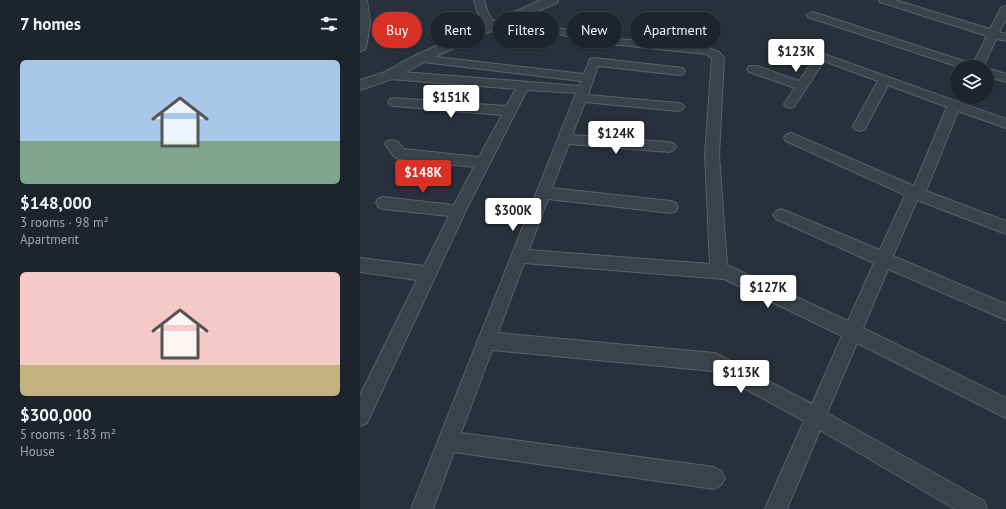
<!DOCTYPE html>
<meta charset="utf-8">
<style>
:root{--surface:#1d242c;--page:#252c34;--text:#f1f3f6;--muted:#a0a4a9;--line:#3b4148;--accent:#d93025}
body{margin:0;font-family:"PT Sans",sans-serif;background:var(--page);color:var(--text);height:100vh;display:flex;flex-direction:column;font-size:15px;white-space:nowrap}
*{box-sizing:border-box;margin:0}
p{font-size:13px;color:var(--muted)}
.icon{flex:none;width:22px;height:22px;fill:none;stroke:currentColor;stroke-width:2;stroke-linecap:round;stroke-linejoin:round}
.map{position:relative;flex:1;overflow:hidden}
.details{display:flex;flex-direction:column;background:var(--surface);width:360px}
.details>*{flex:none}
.hud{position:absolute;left:12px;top:12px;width:380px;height:36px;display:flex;gap:8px}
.buttons{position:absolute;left:590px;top:60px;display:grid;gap:8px}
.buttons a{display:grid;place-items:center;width:44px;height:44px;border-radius:50%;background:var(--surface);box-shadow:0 1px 3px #0004,0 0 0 1px var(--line);font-size:20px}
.price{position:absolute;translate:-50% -34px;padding:0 9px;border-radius:4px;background:#fff;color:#222;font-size:13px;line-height:26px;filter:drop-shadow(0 1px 2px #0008)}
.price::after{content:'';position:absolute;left:50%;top:24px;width:12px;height:9px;margin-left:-6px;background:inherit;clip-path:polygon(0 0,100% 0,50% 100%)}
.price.on{background:var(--accent);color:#fff}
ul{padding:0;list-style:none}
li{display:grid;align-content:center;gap:8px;height:212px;padding:0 20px}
li span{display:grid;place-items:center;height:124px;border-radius:6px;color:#555}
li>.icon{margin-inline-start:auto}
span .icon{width:72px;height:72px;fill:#fffc;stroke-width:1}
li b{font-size:17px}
h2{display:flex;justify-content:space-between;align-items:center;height:48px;padding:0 20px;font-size:17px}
.chip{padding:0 14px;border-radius:18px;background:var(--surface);box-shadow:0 1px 3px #0004,0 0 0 1px var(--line);font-size:14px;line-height:36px}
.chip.on{background:var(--accent);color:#fff}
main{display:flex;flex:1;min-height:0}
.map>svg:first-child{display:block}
</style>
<main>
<section class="details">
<h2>7 homes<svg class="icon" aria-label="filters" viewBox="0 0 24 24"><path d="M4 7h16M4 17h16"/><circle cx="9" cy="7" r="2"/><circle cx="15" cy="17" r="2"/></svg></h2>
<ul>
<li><span style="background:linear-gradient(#a9c7e8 65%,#7fa58c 0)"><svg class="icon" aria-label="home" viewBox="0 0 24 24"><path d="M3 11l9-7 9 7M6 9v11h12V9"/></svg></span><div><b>$148,000</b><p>3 rooms · 98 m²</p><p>Apartment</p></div></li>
<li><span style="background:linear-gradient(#f6c9c9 75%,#c2b280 0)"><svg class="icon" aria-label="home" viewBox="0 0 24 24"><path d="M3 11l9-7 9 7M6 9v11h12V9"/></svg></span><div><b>$300,000</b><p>5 rooms · 183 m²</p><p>House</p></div></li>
</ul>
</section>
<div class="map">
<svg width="646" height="509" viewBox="0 0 646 509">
<rect width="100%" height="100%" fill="#27303b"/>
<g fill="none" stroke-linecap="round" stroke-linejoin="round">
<!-- minor casing -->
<g stroke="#596069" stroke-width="2">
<g id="minor">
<path d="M0,0H7L10,23L6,48L4,50L0,51Z"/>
<path d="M114,0H124L128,13L136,26L135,28H127L118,13Z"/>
<path d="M519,0H535L630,29L641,8L646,5V19L639,32L646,34V41L636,39L623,67H599L448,17L447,15L452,12L456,13L613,64L627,36L520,2Z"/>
<path d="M149,15L230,36L348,48L359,52L364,58L359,155L367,265L488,321L514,263L416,219L413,215L416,211L421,209L426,211L520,250L545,195L426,141L424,138L426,135L431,133L436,135L554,186L587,107L528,85L505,129L500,131L495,129L493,126L518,81L464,61L434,107L430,108L426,107L424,104L435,88L389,72L387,69L389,66H397L439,81L455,58L443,53L441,51L443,49L447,48L646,119V128L598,111L566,191L646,221V234L557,200L533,256L646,304V320L528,269L503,328L646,398V418L497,343L467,413L624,501L627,509H595L460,430L427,509H405L444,421L353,371L132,350L101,433L354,467L361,471L365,478L361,485L354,489L94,452L73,509H51L216,93L167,90L107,208L7,423L0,426V395L57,280L0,272V258L64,266L89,216L23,209L18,207L16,203L18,199L23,197L94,205L114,167L40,159L35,158L25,144L27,141C36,138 39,143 44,149L119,157L142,115L34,106L30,105L28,102L30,99L34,98L146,106L156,89L30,79L26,78L24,75L26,72L30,71L219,86L221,81L55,61L53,59L55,57L59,55L224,74L230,59L234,58L323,68L325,71L323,74L319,75L238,66L228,95L318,103L322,104L324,107L322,110L318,111L225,102L212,135L309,142L314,144L316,147L314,150L309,152L209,144L192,188L311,201L316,203L318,207L316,211L311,213L188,199L169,250L350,264L345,155L352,58L346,54L230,42L145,20L144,18ZM164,263L364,279L482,336L452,404L355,353L138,333Z"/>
<path d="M627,68L646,74V82L627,76Z"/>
</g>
</g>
<!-- tertiary casing -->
<g stroke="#596069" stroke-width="2">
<path id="tertiary" d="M181,0H198L197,3L142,26L64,62L35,78L0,90V80L25,72L54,56Z"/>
</g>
<!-- minor -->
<use href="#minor" fill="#3b424b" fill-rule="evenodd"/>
<!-- tertiary -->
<use href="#tertiary" fill="#3b424b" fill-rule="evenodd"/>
</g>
</svg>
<div class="buttons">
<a><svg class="icon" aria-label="layers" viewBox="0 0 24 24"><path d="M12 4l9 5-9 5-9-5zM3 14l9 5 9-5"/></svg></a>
</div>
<b class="price" style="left:436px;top:73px">$123K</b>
<b class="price" style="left:91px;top:119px">$151K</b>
<b class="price" style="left:256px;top:155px">$124K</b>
<b class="price on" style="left:63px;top:194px">$148K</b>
<b class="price" style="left:153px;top:232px">$300K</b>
<b class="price" style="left:408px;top:309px">$127K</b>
<b class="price" style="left:381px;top:394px">$113K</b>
<div class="hud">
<a class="chip on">Buy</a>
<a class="chip">Rent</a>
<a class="chip">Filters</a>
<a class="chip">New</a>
<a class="chip">Apartment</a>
</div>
</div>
</main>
